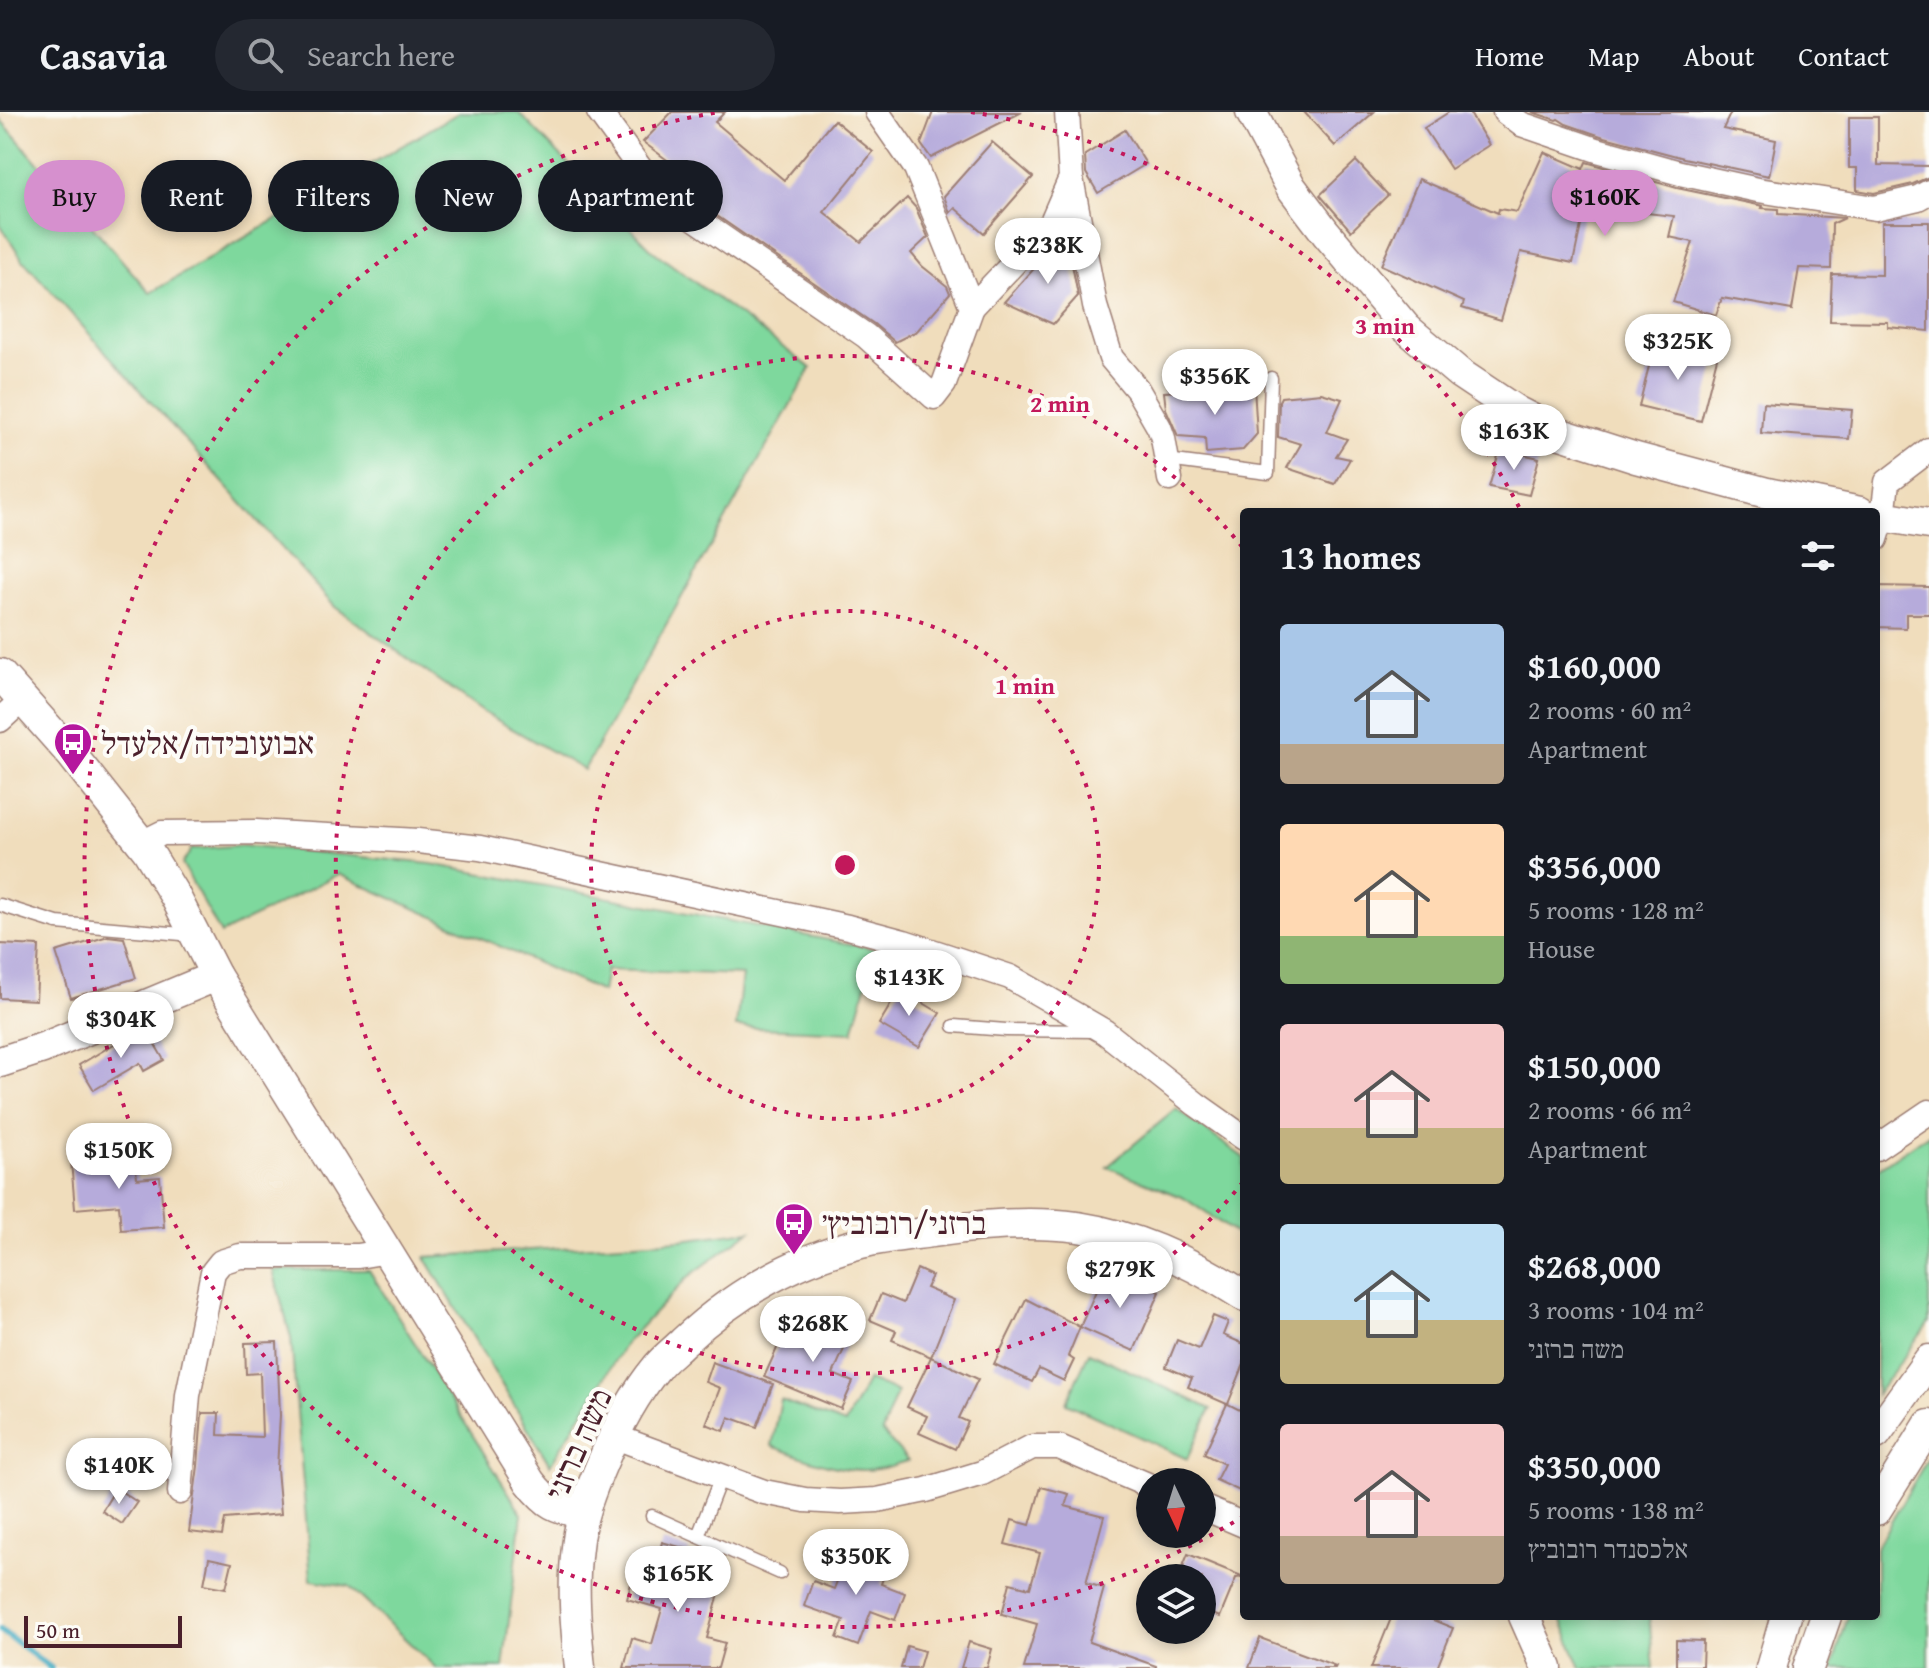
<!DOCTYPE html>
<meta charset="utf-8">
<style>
:root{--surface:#171b24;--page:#242831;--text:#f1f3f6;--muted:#9ea1a6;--line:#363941;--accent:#d690ce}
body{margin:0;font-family:"Gentium Book Plus","Frank Ruhl Libre",serif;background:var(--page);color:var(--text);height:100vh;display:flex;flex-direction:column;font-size:30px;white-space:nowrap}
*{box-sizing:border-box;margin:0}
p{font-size:26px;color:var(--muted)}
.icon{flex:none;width:44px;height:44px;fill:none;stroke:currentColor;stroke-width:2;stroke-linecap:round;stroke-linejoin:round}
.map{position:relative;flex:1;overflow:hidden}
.sheet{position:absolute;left:1240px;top:396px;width:640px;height:1112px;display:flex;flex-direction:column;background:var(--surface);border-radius:8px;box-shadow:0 4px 12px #0003}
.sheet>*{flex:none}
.hud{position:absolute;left:24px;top:48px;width:760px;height:72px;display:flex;gap:16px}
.needle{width:52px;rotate:176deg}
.fabs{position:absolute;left:1136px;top:1356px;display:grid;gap:16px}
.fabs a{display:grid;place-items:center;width:80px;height:80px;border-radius:50%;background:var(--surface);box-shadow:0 4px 12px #0003;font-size:40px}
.scale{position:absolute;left:24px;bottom:20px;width:158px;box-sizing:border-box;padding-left:8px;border:4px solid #4a1f2b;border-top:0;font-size:22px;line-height:28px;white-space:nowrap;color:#4a1f2b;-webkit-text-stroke:6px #fdfcf7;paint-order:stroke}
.price{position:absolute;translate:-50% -68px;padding:0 18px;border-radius:28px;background:#fff;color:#222;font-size:26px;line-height:52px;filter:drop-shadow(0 2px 4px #0008)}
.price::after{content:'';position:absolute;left:50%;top:48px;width:24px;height:18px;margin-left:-12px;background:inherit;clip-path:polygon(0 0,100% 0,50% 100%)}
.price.active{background:var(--accent);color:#111}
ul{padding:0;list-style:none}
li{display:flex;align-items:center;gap:24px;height:200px;padding:0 40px}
li span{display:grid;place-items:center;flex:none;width:224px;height:160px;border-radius:8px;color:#555}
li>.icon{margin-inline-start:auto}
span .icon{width:96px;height:96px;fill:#fffc;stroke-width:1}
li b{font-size:34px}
h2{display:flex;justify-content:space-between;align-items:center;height:96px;padding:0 40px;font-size:34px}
.pill{padding:0 28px;border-radius:36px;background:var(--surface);box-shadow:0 4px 12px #0003;font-size:28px;line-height:72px}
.pill.active{background:var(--accent);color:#111}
header{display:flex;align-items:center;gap:48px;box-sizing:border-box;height:112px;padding:0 40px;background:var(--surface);border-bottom:2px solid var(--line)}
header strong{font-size:38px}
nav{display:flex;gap:44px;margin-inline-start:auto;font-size:28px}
.search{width:560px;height:72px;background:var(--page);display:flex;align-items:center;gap:20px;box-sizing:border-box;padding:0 28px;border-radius:44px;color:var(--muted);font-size:30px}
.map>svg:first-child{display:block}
</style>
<header>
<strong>Casavia</strong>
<div class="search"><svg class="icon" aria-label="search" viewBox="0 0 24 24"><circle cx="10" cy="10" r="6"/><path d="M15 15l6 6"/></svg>Search here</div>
<nav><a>Home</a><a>Map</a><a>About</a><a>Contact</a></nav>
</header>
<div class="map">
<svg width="1929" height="1556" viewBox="0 0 1929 1556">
<rect width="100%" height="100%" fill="#fdfcf7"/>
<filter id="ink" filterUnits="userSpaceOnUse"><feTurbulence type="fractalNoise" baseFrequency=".0125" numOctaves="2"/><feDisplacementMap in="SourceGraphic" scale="16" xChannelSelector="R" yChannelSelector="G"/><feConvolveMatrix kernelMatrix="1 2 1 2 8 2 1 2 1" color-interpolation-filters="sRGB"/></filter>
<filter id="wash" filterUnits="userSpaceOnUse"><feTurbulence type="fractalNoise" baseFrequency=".006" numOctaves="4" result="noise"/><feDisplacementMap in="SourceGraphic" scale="32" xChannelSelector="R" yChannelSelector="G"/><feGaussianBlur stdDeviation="1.8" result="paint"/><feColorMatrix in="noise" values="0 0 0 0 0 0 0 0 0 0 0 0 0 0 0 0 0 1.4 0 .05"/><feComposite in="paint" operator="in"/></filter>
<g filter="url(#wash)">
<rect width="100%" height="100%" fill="#f0ddbc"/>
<!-- green -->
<g fill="#7ed89d" stroke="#647c64" stroke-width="2">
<path d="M460,0H518L653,139L811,256L584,658L483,600L335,495L22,147L0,112V7L150,181Z"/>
<path d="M244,733L431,752L876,837L853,920L736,915L742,863L606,858L602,880L338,762L221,822L182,752L192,737Z"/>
<path d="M1176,997L1244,1046V1127L1184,1086L1107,1055Z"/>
<path d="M1929,1022V1211L1876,1283V1058Z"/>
<path d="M750,1119L687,1166L625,1232L550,1353L425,1145L681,1128Z"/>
<path d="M273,1158H369L522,1402L503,1556H436L349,1474L311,1468L291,1226Z"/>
<path d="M1089,1240L1211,1297L1187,1347L1066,1291Z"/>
<path d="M868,1268L897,1280L882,1320L908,1349C898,1351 887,1356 877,1357C842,1362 804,1346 772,1334L781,1288L845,1312Z"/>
<path d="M1929,1344V1556H1832L1848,1504H1876V1436Z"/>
<path d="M1560,1504H1649L1654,1556H1581Z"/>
</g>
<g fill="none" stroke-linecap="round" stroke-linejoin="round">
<!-- stream -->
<path stroke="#41aac1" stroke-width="6" d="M0,1518L51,1556"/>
</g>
<g id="blocks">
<!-- building -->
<g fill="#b6abdb">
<path d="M672,0H725L715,10L784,68L834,8L873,40L824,100L861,130L907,86L916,96L928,125L911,141L922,154L947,174L950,181L917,219L895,230L874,212L678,77L690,65L643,30Z"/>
<path d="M933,0H1022L931,46L921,32Z"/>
<path d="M1304,0H1374L1335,34Z"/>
<path d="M1449,0H1469L1489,33L1451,57L1424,16Z"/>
<path d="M1532,0H1731L1723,17L1776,28L1769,64L1684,46L1601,24L1566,12L1558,7L1556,8Z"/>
<path d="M1849,5H1878V53L1929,54V65L1913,72L1874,81L1857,78V56H1849Z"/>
<path d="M1125,18L1146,52L1098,81L1086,61L1085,43Z"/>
<path d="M992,30L1033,65L984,121L955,96L950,101L944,84Z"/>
<path d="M1544,40L1583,57L1586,50L1677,76L1763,94L1762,96L1778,97V102L1845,106L1832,112L1831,157L1799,156L1792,198L1722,186L1716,203L1673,190L1693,130L1669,125L1674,104L1585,94L1573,151L1521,140L1501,208L1462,196L1464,190L1381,153L1419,67L1498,101L1499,97L1517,100Z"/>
<path d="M1356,49L1388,83L1351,119L1320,83Z"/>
<path d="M1882,110H1929V219L1888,215V210L1830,209L1832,162L1882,163Z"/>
<path d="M1066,121L1078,184L1053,212L1004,190Z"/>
<path d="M1655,230L1717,246L1701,309L1639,294Z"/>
<path d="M1254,275L1257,322L1243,338L1206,341L1205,326L1178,324L1166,297L1164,280Z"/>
<path d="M1321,281L1342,287L1327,320L1347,327L1336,344L1350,347L1335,372L1287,356L1301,332L1278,325L1279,289L1281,285Z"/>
<path d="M1763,291L1852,298L1849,327L1761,321Z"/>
<path d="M1500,337L1539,346L1529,383L1489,375Z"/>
<path d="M1876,474L1929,475V502H1906V516L1876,515Z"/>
<path d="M108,824L124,826L136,866L71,886L56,840Z"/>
<path d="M0,832L39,834L36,888L0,886Z"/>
<path d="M900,877L940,901L919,935L879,912Z"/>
<path d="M131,922L135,929L149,922L164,948L144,959L140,951L94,978L79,953Z"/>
<path d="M135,1044L137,1067L160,1065L164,1115L121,1118L119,1093L75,1097L71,1049Z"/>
<path d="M1106,1156L1160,1180L1134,1239L1080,1215Z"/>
<path d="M917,1157L932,1164L926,1176L954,1188L931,1245L892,1228L896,1219L870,1208L881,1182L903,1191Z"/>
<path d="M1026,1187L1080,1215L1068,1244L1074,1248L1064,1269L1039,1257L1032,1270L994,1252Z"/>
<path d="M1213,1204L1228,1210L1223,1223L1244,1232V1252L1228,1292L1244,1300V1381L1216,1368L1224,1352L1204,1342L1227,1292L1188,1275L1192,1266L1166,1255L1177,1228L1199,1237Z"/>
<path d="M817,1205L852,1219L833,1262L853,1270L841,1297L764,1265L783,1223L805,1232Z"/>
<path d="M277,1230L280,1303L277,1357L281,1402L225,1407L222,1424L189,1420L198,1354L202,1301H219L218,1323L262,1325L260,1261L246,1262L245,1231Z"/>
<path d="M931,1245L978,1267L959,1306L968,1310L955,1337L919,1321L927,1304L907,1295Z"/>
<path d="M712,1250L773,1272L757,1315L729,1305L724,1319L706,1312L720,1276L705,1270Z"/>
<path d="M1041,1375L1069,1382L1065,1394L1104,1404L1086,1471L1104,1476L1089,1530L1156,1554V1556H1024L1037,1512L1002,1502L1010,1471L1030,1476L1040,1441L1005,1432L1012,1408L1030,1413Z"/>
<path d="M116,1376L137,1390L122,1412L102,1399Z"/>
<path d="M662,1430L690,1438L686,1450L725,1460L707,1526L725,1531L718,1556H624L632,1526L652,1532L662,1497L627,1487L633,1464L652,1469Z"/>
<path d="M848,1440L887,1455L881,1472L905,1481L895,1508L871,1499L858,1534L837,1526L844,1508L804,1494L813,1469L834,1477Z"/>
<path d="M1188,1442L1244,1465L1236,1466L1220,1505L1202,1498V1466H1178Z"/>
<path d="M209,1446L232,1451L226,1476L204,1472Z"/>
<path d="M1392,1504H1423L1453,1516L1437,1556H1371Z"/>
<path d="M1260,1526L1336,1554L1335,1556H1249Z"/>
<path d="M1676,1528L1703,1529L1702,1554H1676Z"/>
<path d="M969,1530L992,1537L987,1556H961Z"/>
<path d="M907,1534L924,1539L919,1556H901Z"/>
</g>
</g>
</g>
<g filter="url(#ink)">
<use href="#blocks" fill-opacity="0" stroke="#9d7e74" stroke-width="2"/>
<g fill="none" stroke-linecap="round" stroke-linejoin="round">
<!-- service casing -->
<g stroke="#9d7e74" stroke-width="15">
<g id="service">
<path d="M1167,348L1268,361L1271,266"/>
<path d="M0,793L57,811L193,823"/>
<path d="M954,914L1006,918L1095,919"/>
<path d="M652,1404L780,1461"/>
<path d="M698,1424L721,1365"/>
</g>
</g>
<!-- minor casing -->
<g stroke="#9d7e74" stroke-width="27">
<g id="minor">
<path d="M599,0L658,81L866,224L934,285L944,272L972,195L916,56L877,0"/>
<path d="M1505,0L1521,12L1597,38L1680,61L1758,78L1875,96L1918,86L1929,80"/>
<path d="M1071,66L1095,194L1111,246L1137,277L1159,315L1163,326L1170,367"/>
<path d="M972,195L1051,112L1071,66L1067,0"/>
<path d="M1876,427L1883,405L1887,370L1929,338"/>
<path d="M0,608L23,587"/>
<path d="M142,731L162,721L256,720L418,729L480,736L848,815L904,830L1010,865L1105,920L1196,992L1244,1026"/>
<path d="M1876,1036L1929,1000"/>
<path d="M613,1324L764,1380L805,1388L840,1390L877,1388L926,1378L982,1361L1032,1335H1059L1150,1374"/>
<path d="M180,1380L188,1283L213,1160L221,1150L240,1144H358L388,1139"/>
<path d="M1202,1395L1244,1413"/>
</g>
</g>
<!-- tertiary casing -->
<g stroke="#9d7e74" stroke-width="33">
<g id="tertiary">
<path d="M1251,0L1291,75L1326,121L1406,216L1459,261L1516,299L1561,322L1636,346L1767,381L1860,400"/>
<path d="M1876,403L1929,412"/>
<path d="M0,562L71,642L147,738L175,784L216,864L530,1370C548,1393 555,1395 583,1402"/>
<path d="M0,950L43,936L216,864"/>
<path d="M1876,1322L1929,1248"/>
<path d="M1876,1398L1929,1313"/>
<path d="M1524,1504L1547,1556"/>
<path d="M580,1556C576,1516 572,1476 577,1435C580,1405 591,1377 603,1349C617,1315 634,1283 657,1255C664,1246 675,1238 683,1230C733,1183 794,1148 861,1131C884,1125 909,1123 933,1120C979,1113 1032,1109 1078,1115C1136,1124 1195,1152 1244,1184"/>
<path d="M1771,1556L1786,1504"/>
<path d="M1808,1556L1826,1504"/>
</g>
</g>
<!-- service -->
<use href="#service" stroke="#fff" stroke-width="12"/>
<!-- minor -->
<use href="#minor" stroke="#fff" stroke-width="24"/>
<!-- tertiary -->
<use href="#tertiary" stroke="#fff" stroke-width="30"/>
</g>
</g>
<!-- distance rings -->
<g fill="none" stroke="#c2185b" stroke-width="4" stroke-dasharray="4 8">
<circle cx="845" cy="753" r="254"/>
<path d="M1243 1070A509 509 0 1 1 1243 436"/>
<path d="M1244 1404A763 763 0 1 1 719 0M971 0A763 763 0 0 1 1519 395"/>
</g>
<!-- icons -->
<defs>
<g id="bus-pin" transform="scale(2)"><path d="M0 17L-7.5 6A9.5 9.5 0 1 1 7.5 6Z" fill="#b5179e" stroke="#fdfcf7"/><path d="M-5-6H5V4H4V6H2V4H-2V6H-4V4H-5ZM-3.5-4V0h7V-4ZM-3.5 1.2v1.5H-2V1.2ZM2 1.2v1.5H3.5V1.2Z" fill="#fff"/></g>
</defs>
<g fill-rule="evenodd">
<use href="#bus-pin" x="73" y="630"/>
<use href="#bus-pin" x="794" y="1110"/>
</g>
<g text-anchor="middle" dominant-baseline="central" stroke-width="8" stroke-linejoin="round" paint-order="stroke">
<!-- poi labels -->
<g font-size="32" fill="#4a1f2b" stroke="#fdfcf7" text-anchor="start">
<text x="101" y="630">אבועובידה/אלעדל</text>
<text x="822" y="1110">ברזני/רובוביץ׳</text>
</g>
<!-- street labels -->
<g font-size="32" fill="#4a1f2b" stroke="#fdfcf7">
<text transform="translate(578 1332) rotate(-66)">משה ברזני</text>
</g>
</g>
<circle cx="845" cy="753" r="12" fill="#c2185b" stroke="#fdfcf7" stroke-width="4"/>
<g font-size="24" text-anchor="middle" font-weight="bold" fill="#c2185b" stroke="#fdfcf7" stroke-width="8" stroke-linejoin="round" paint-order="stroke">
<text x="1385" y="222">3 min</text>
<text x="1060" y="300">2 min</text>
<text x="1025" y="582">1 min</text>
</g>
</svg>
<div class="fabs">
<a><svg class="needle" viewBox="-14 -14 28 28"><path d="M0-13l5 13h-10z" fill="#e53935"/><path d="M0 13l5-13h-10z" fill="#9ea1a6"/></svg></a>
<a><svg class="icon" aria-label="layers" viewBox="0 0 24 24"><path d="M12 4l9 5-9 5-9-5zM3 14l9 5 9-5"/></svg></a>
</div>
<div class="scale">50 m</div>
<b class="price active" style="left:1605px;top:126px">$160K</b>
<b class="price" style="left:1048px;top:174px">$238K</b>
<b class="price" style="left:1678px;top:270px">$325K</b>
<b class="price" style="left:1215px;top:305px">$356K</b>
<b class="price" style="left:1514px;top:360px">$163K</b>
<b class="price" style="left:909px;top:906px">$143K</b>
<b class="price" style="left:121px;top:948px">$304K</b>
<b class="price" style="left:119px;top:1079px">$150K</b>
<b class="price" style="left:1120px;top:1198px">$279K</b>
<b class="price" style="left:813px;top:1252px">$268K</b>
<b class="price" style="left:119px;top:1394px">$140K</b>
<b class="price" style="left:856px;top:1485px">$350K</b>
<b class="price" style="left:678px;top:1502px">$165K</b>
<div class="hud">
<a class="pill active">Buy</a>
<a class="pill">Rent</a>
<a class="pill">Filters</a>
<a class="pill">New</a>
<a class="pill">Apartment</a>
</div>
<section class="sheet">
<h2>13 homes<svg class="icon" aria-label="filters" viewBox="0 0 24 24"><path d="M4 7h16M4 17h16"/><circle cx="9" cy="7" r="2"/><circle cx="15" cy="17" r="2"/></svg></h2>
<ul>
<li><span style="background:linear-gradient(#a9c7e8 75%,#b9a48a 0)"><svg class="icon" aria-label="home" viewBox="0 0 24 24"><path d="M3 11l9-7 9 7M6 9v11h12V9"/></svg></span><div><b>$160,000</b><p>2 rooms · 60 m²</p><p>Apartment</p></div></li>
<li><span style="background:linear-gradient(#ffd9b3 70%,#8fb573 0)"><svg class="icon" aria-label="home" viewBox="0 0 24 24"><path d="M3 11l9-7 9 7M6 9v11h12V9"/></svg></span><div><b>$356,000</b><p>5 rooms · 128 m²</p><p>House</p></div></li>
<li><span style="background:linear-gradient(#f6c9c9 65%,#c2b280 0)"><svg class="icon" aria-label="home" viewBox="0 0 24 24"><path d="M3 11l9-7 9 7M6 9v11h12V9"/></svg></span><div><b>$150,000</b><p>2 rooms · 66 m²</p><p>Apartment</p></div></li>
<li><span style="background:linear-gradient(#bfe0f5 60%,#c2b280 0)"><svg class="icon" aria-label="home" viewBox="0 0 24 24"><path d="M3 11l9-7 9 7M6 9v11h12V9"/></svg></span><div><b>$268,000</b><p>3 rooms · 104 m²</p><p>משה ברזני</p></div></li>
<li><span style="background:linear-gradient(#f6c9c9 70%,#b9a48a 0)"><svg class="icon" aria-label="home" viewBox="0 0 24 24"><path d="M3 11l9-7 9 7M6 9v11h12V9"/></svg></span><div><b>$350,000</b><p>5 rooms · 138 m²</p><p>אלכסנדר רובוביץ</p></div></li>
</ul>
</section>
</div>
